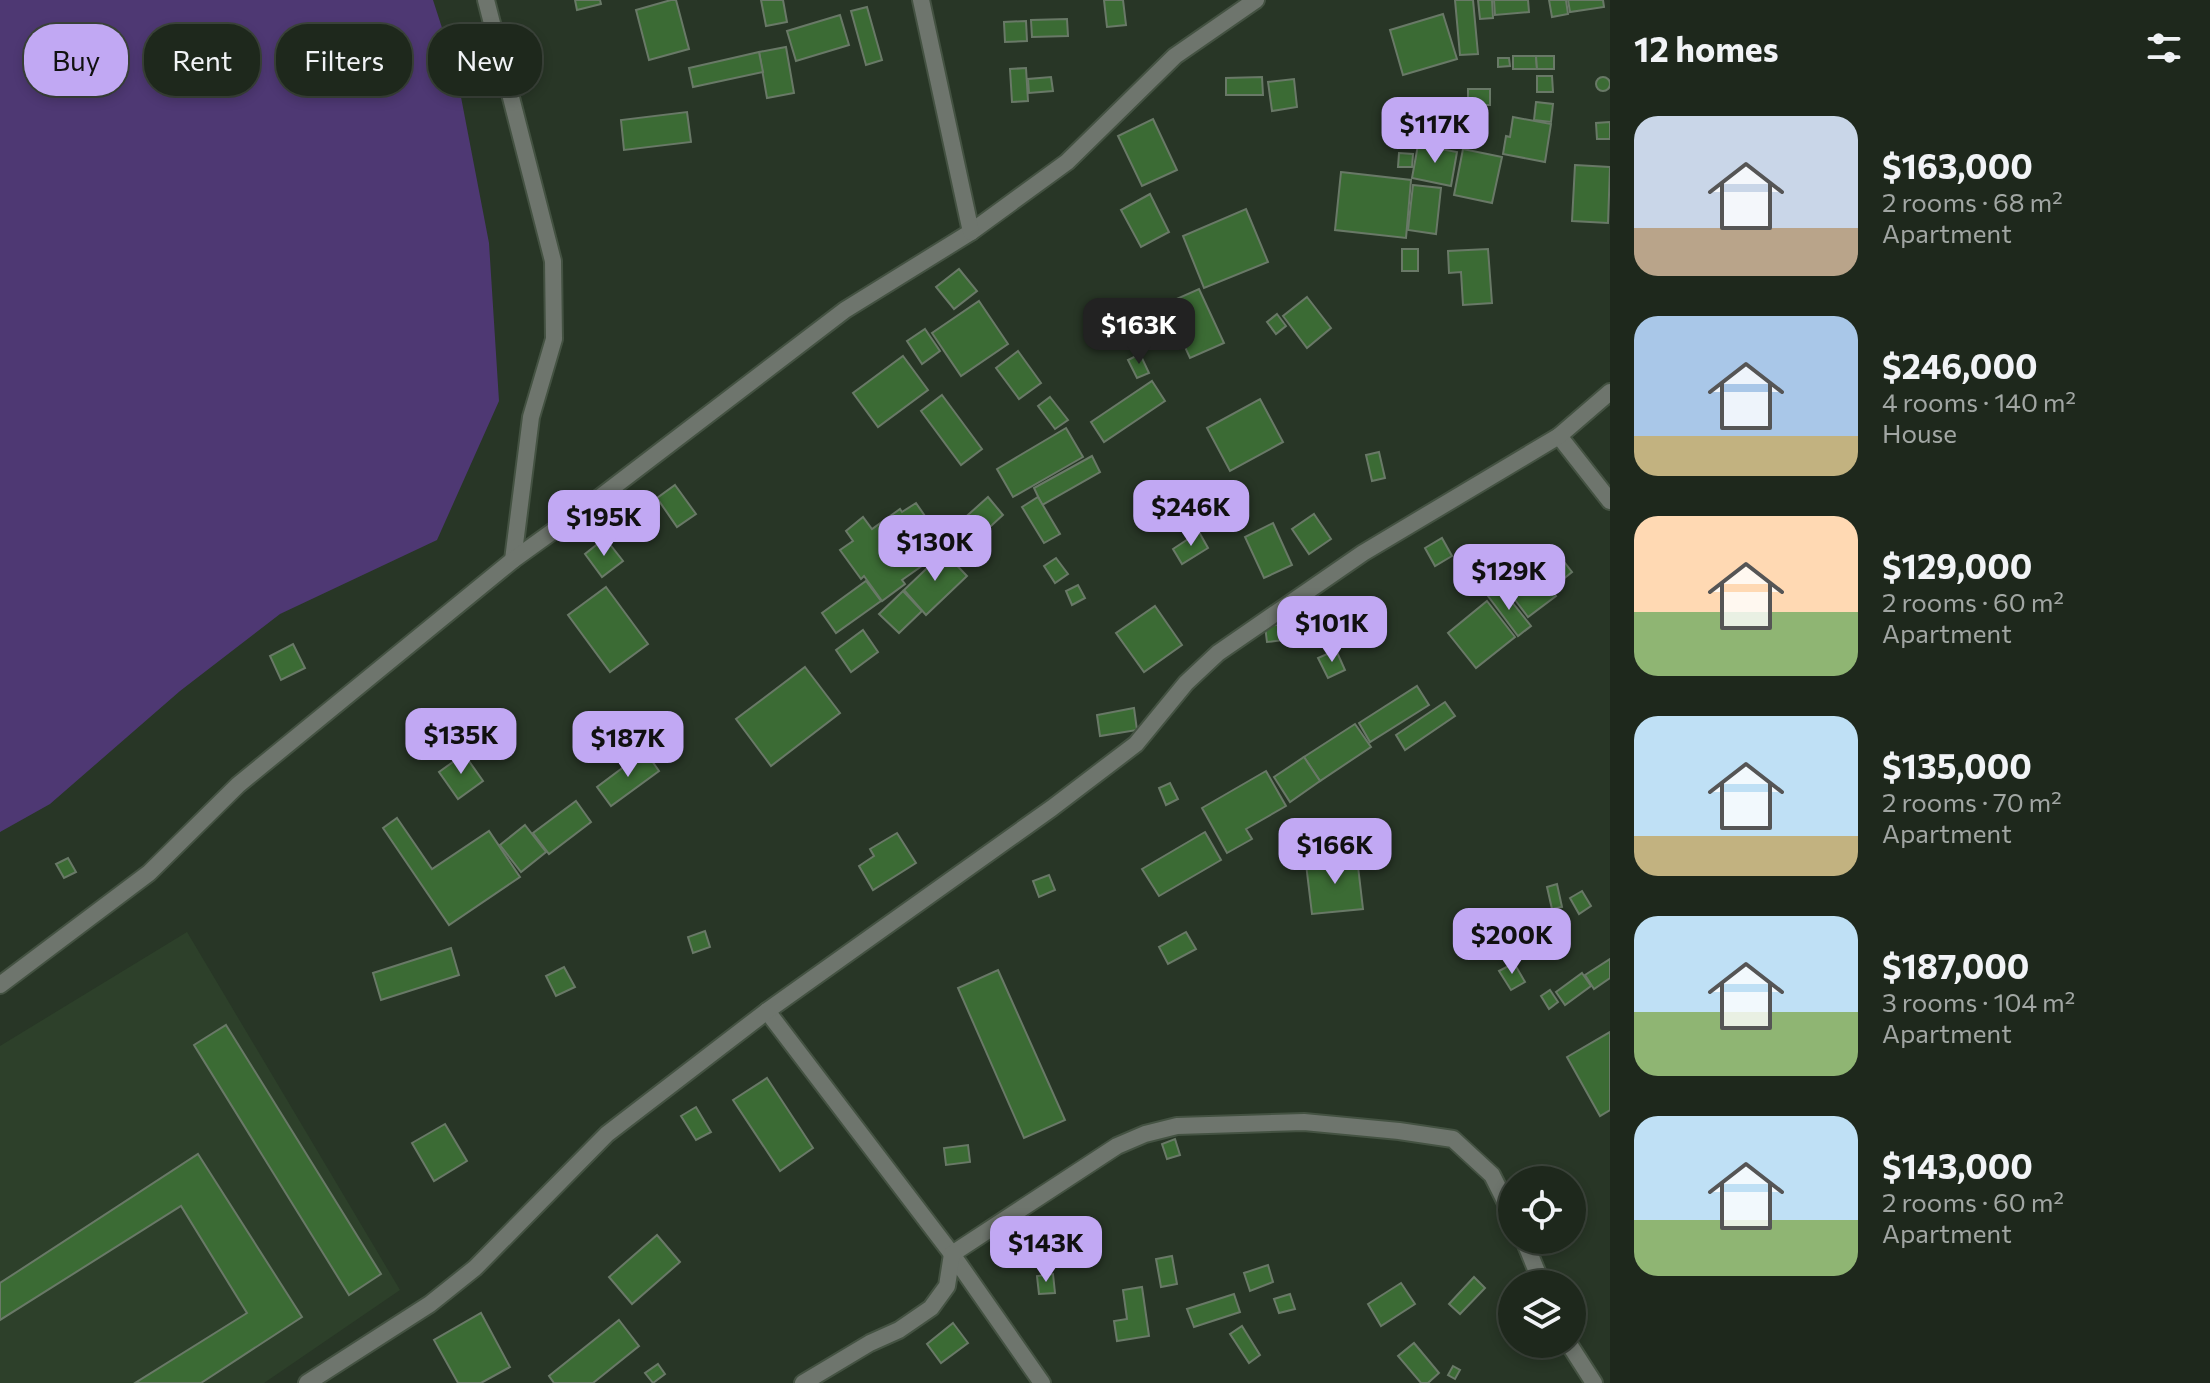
<!DOCTYPE html>
<meta charset="utf-8">
<style>
:root{--surface:#1e281c;--page:#2b3429;--text:#f1f3f6;--muted:#a1a6a3;--line:#3c443b;--accent:#c1a8f3}
body{margin:0;font-family:Commissioner,sans-serif;background:var(--page);color:var(--text);height:100vh;display:flex;flex-direction:column;font-size:30px;white-space:nowrap}
*{box-sizing:border-box;margin:0}
p{font-size:26px;color:var(--muted)}
.icon{flex:none;width:44px;height:44px;fill:none;stroke:currentColor;stroke-width:2;stroke-linecap:round;stroke-linejoin:round}
.map{position:relative;flex:1;overflow:hidden}
.panel{display:flex;flex-direction:column;background:var(--surface);width:600px}
.panel>*{flex:none}
.top-card{position:absolute;left:24px;top:24px;width:760px;height:72px;display:flex;gap:16px}
.controls{position:absolute;left:1498px;top:1166px;display:grid;gap:16px}
.controls a{display:grid;place-items:center;width:88px;height:88px;border-radius:50%;background:var(--surface);box-shadow:0 4px 12px #0003,0 0 0 2px var(--line);font-size:40px}
.price{position:absolute;translate:-50% -68px;padding:0 18px;border-radius:16px;background:var(--accent);color:#111;font-size:26px;line-height:52px;filter:drop-shadow(0 2px 4px #0008)}
.price::after{content:'';position:absolute;left:50%;top:48px;width:24px;height:18px;margin-left:-12px;background:inherit;clip-path:polygon(0 0,100% 0,50% 100%)}
.price.on{background:#222;color:#fff}
ul{padding:0;list-style:none}
li{display:flex;align-items:center;gap:24px;height:200px;padding:0 24px}
li span{display:grid;place-items:center;flex:none;width:224px;height:160px;border-radius:24px;color:#555}
li>.icon{margin-inline-start:auto}
span .icon{width:96px;height:96px;fill:#fffc;stroke-width:1}
li b{font-size:34px}
h2{display:flex;justify-content:space-between;align-items:center;height:96px;padding:0 24px;font-size:34px}
.chip{padding:0 28px;border-radius:32px;background:var(--surface);box-shadow:0 4px 12px #0003,0 0 0 2px var(--line);font-size:28px;line-height:72px}
.chip.on{background:var(--accent);color:#111}
main{display:flex;flex:1;min-height:0}
.map>svg:first-child{display:block}
</style>
<main>
<div class="map">
<svg width="1610" height="1383" viewBox="0 0 1610 1383">
<rect width="100%" height="100%" fill="#283626"/>
<!-- built -->
<path fill="#2d402a" d="M187,932L400,1290L264,1383H0V1046Z"/>
<!-- water -->
<path fill="#4e3873" d="M0,0H433L456,71L489,243L499,401L437,540L280,614L180,691L50,804L0,832Z"/>
<!-- building -->
<g fill="#3b6b34" stroke="#697967" stroke-width="2">
<path d="M575,0H600L601,4L577,10Z"/>
<path d="M671,0H676L689,49L649,60L636,10Z"/>
<path d="M761,0H783L787,22L766,26Z"/>
<path d="M1104,0H1123L1126,25L1107,27Z"/>
<path d="M1455,0H1473L1478,54L1460,55Z"/>
<path d="M1478,0H1492L1493,18L1480,19Z"/>
<path d="M1494,0H1528L1529,12L1495,15Z"/>
<path d="M1549,0H1566L1568,14L1552,17Z"/>
<path d="M1568,0H1603L1604,7L1570,12Z"/>
<path d="M867,7L882,60L866,65L851,11Z"/>
<path d="M1443,14L1457,59L1403,75L1390,30Z"/>
<path d="M840,15L849,45L796,61L787,31Z"/>
<path d="M1067,19L1068,36L1032,37L1031,20Z"/>
<path d="M1026,21L1027,41L1005,42L1004,22Z"/>
<path d="M786,47L794,93L767,98L759,52Z"/>
<path d="M759,52L763,72L693,87L689,68Z"/>
<path d="M1513,56H1536L1537,69H1513Z"/>
<path d="M1536,56H1554V69H1537Z"/>
<path d="M1498,58H1509L1510,66L1498,67Z"/>
<path d="M1026,68L1028,101L1012,102L1010,69Z"/>
<path d="M1537,76H1552L1553,92H1537Z"/>
<circle cx="1603" cy="84" r="7"/>
<path d="M1051,77L1053,91L1029,93L1028,79Z"/>
<path d="M1262,77L1263,95H1226V78Z"/>
<path d="M1294,79L1297,107L1272,111L1268,82Z"/>
<rect x="1468" y="89" width="22" height="16"/>
<path d="M1536,102L1553,104L1551,122L1534,120Z"/>
<path d="M1468,107L1480,108L1479,123L1467,122Z"/>
<path d="M687,112L691,142L624,150L621,120Z"/>
<path d="M1513,117L1551,124L1545,162L1503,154L1506,136L1510,137Z"/>
<path d="M1153,119L1177,170L1142,186L1118,136Z"/>
<path d="M1610,122V139H1597L1596,123Z"/>
<path d="M1466,128L1476,130L1473,144L1462,142Z"/>
<path d="M1418,145L1457,152L1451,186L1412,178Z"/>
<path d="M1463,149L1502,157L1492,203L1454,195Z"/>
<path d="M1399,153L1413,154L1412,167H1398Z"/>
<path d="M1575,165L1610,167L1608,223L1572,221Z"/>
<path d="M1341,172L1411,180L1406,238L1335,230Z"/>
<path d="M1413,185L1441,188L1436,234L1408,230Z"/>
<path d="M1150,194L1169,232L1141,247L1121,210Z"/>
<path d="M1246,209L1268,262L1204,288L1183,236Z"/>
<rect x="1402" y="249" width="16" height="22"/>
<path d="M1488,249L1492,303L1463,305L1461,272L1449,273L1448,251Z"/>
<path d="M959,269L977,291L954,309L936,287Z"/>
<path d="M1199,289L1224,343L1190,358L1174,323L1163,328L1154,309Z"/>
<path d="M1307,297L1331,328L1307,348L1283,316Z"/>
<path d="M979,301L1008,344L961,376L932,333Z"/>
<path d="M1277,314L1286,326L1276,334L1267,322Z"/>
<path d="M925,329L940,351L922,364L907,341Z"/>
<path d="M1018,351L1041,383L1019,399L996,368Z"/>
<path d="M1140,354L1149,373L1137,378L1128,360Z"/>
<path d="M903,356L928,390L878,427L853,393Z"/>
<path d="M1152,381L1165,401L1104,442L1091,422Z"/>
<path d="M942,395L982,449L961,465L921,411Z"/>
<path d="M1050,397L1068,420L1055,429L1038,406Z"/>
<path d="M1260,399L1283,442L1230,471L1207,428Z"/>
<path d="M1066,428L1083,457L1013,497L997,469Z"/>
<path d="M1379,452L1385,478L1372,481L1366,455Z"/>
<path d="M1092,456L1100,472L1042,505L1034,488Z"/>
<path d="M675,485L696,514L677,527L657,498Z"/>
<path d="M988,497L1003,515L957,557L941,539Z"/>
<path d="M1038,497L1060,534L1044,543L1022,507Z"/>
<path d="M916,503L936,532L925,541L936,556L902,580L905,584L882,601L864,576L861,579L840,550L853,541L846,531L863,517L872,529L900,509L902,512Z"/>
<path d="M1314,514L1331,539L1309,554L1292,529Z"/>
<path d="M1273,523L1292,565L1264,578L1245,537Z"/>
<path d="M1199,532L1208,548L1182,564L1173,549Z"/>
<path d="M605,538L623,561L602,577L585,554Z"/>
<path d="M1442,538L1452,556L1435,566L1425,548Z"/>
<path d="M1521,550L1539,575L1561,558L1572,572L1551,589L1556,596L1528,617L1494,572Z"/>
<path d="M944,552L967,576L926,615L904,590Z"/>
<path d="M1056,558L1068,574L1055,583L1044,566Z"/>
<path d="M866,581L881,601L836,633L822,613Z"/>
<path d="M1078,585L1085,598L1072,605L1066,591Z"/>
<path d="M606,587L648,644L610,672L568,615Z"/>
<path d="M1500,587L1531,626L1518,636L1488,596Z"/>
<path d="M903,591L922,611L899,633L879,614Z"/>
<path d="M1487,601L1515,637L1476,668L1448,633Z"/>
<path d="M1155,606L1182,645L1144,672L1116,633Z"/>
<path d="M1290,624L1292,639L1267,642L1265,626Z"/>
<path d="M863,630L878,652L851,672L836,650Z"/>
<path d="M293,644L305,668L281,680L270,656Z"/>
<path d="M1336,650L1345,670L1328,678L1318,658Z"/>
<path d="M805,667L840,713L771,766L736,719Z"/>
<path d="M1417,686L1429,705L1370,742L1359,723Z"/>
<path d="M1445,702L1455,716L1405,750L1396,735Z"/>
<path d="M1134,708L1137,730L1100,736L1097,715Z"/>
<path d="M1355,724L1371,747L1320,781L1304,757Z"/>
<path d="M645,751L659,771L611,806L597,787Z"/>
<path d="M464,754L483,781L458,799L439,772Z"/>
<path d="M1304,757L1320,781L1290,802L1274,777Z"/>
<path d="M1266,771L1286,806L1246,829L1252,839L1227,853L1202,808Z"/>
<path d="M1170,783L1178,799L1166,805L1159,788Z"/>
<path d="M576,801L591,822L549,854L533,833Z"/>
<path d="M397,818L432,869L489,831L520,877L449,925L383,828Z"/>
<path d="M525,825L546,852L521,872L500,845Z"/>
<path d="M1319,827L1324,841L1301,850L1296,836Z"/>
<path d="M1205,832L1221,860L1159,896L1142,869Z"/>
<path d="M897,833L916,863L873,890L859,866L874,856L870,849Z"/>
<path d="M68,858L76,872L64,878L56,864Z"/>
<path d="M1357,858L1363,909L1312,914L1306,864Z"/>
<path d="M1049,875L1055,890L1039,897L1033,881Z"/>
<path d="M1557,884L1562,907L1552,909L1547,887Z"/>
<path d="M1582,891L1591,906L1579,914L1570,898Z"/>
<path d="M705,931L710,947L693,953L688,937Z"/>
<path d="M1186,932L1196,949L1168,964L1159,947Z"/>
<path d="M451,948L459,975L381,1000L373,973Z"/>
<path d="M1610,959V978L1594,989L1585,975Z"/>
<path d="M1514,963L1525,982L1511,990L1499,971Z"/>
<path d="M564,967L575,987L556,996L546,976Z"/>
<path d="M998,970L1065,1120L1024,1138L958,988Z"/>
<path d="M1582,973L1591,986L1565,1005L1556,992Z"/>
<path d="M1550,990L1558,1002L1549,1009L1541,996Z"/>
<path d="M226,1025L381,1274L349,1295L194,1045Z"/>
<path d="M1610,1032V1110L1600,1116L1567,1057Z"/>
<path d="M767,1078L813,1148L780,1171L733,1100Z"/>
<path d="M696,1107L711,1132L696,1140L681,1116Z"/>
<path d="M445,1124L467,1161L434,1181L412,1143Z"/>
<path d="M1175,1139L1180,1155L1167,1159L1162,1144Z"/>
<path d="M968,1145L970,1162L946,1165L944,1148Z"/>
<path d="M198,1154L302,1317L201,1383H135L247,1313L181,1206L0,1320V1283Z"/>
<path d="M657,1235L680,1262L632,1304L609,1277Z"/>
<path d="M1172,1256L1177,1284L1161,1287L1156,1259Z"/>
<path d="M1268,1265L1273,1282L1250,1291L1244,1273Z"/>
<path d="M1053,1274L1055,1293L1039,1294L1037,1276Z"/>
<path d="M1474,1277L1485,1288L1460,1314L1449,1304Z"/>
<path d="M1401,1283L1415,1304L1381,1326L1368,1304Z"/>
<path d="M1142,1287L1149,1336L1117,1341L1114,1321L1127,1319L1123,1290Z"/>
<path d="M1234,1294L1240,1312L1194,1327L1187,1309Z"/>
<path d="M1290,1294L1295,1309L1279,1313L1274,1299Z"/>
<path d="M481,1313L510,1367L481,1383H458L434,1340Z"/>
<path d="M619,1320L639,1346L593,1383H554L549,1376Z"/>
<path d="M953,1323L968,1343L941,1363L927,1344Z"/>
<path d="M1242,1326L1260,1355L1249,1363L1230,1334Z"/>
<path d="M1414,1343L1439,1373L1428,1383H1421L1398,1356Z"/>
<path d="M658,1364L665,1374L653,1383L645,1373Z"/>
<path d="M1453,1366L1460,1370L1455,1379L1448,1375Z"/>
</g>
<g fill="none" stroke-linecap="round" stroke-linejoin="round">
<!-- lane casing -->
<g stroke="#445242" stroke-width="20">
<g id="lane">
<path d="M486,0L553,261L554,339L531,417L513,560"/>
<path d="M1559,436L1610,501"/>
<path d="M0,985L149,873L238,785L513,560L595,501L845,310L971,232L1067,162L1175,56L1256,0"/>
<path d="M767,1011L952,1254L1042,1383"/>
<path d="M1524,1240L1542,1284"/>
<path d="M1569,1344L1594,1383"/>
<path d="M307,1383L430,1304L475,1268L607,1134L767,1011L1052,808L1136,744L1186,683L1218,653L1363,553L1559,436L1610,392"/>
<path d="M803,1383L870,1343L899,1330L931,1308L947,1286L952,1254L1117,1146L1145,1134L1177,1126L1304,1122L1399,1131L1453,1139L1492,1175L1512,1215"/>
</g>
</g>
<!-- street casing -->
<g stroke="#445242" stroke-width="20">
<path id="street" d="M921,0L971,232"/>
</g>
<!-- lane -->
<use href="#lane" stroke="#6e756d" stroke-width="16"/>
<!-- street -->
<use href="#street" stroke="#6e756d" stroke-width="16"/>
</g>
</svg>
<div class="controls">
<a><svg class="icon" aria-label="locate" viewBox="0 0 24 24"><circle cx="12" cy="12" r="6"/><path d="M12 2v4M12 18v4M2 12h4M18 12h4"/></svg></a>
<a><svg class="icon" aria-label="layers" viewBox="0 0 24 24"><path d="M12 4l9 5-9 5-9-5zM3 14l9 5 9-5"/></svg></a>
</div>
<b class="price" style="left:1435px;top:165px">$117K</b>
<b class="price on" style="left:1139px;top:366px">$163K</b>
<b class="price" style="left:1191px;top:548px">$246K</b>
<b class="price" style="left:604px;top:558px">$195K</b>
<b class="price" style="left:935px;top:583px">$130K</b>
<b class="price" style="left:1509px;top:612px">$129K</b>
<b class="price" style="left:1332px;top:664px">$101K</b>
<b class="price" style="left:461px;top:776px">$135K</b>
<b class="price" style="left:628px;top:779px">$187K</b>
<b class="price" style="left:1335px;top:886px">$166K</b>
<b class="price" style="left:1512px;top:976px">$200K</b>
<b class="price" style="left:1046px;top:1284px">$143K</b>
<div class="top-card">
<a class="chip on">Buy</a>
<a class="chip">Rent</a>
<a class="chip">Filters</a>
<a class="chip">New</a>
</div>
</div>
<section class="panel">
<h2>12 homes<svg class="icon" aria-label="filters" viewBox="0 0 24 24"><path d="M4 7h16M4 17h16"/><circle cx="9" cy="7" r="2"/><circle cx="15" cy="17" r="2"/></svg></h2>
<ul>
<li><span style="background:linear-gradient(#c9d6e8 70%,#b9a48a 0)"><svg class="icon" aria-label="home" viewBox="0 0 24 24"><path d="M3 11l9-7 9 7M6 9v11h12V9"/></svg></span><div><b>$163,000</b><p>2 rooms · 68 m²</p><p>Apartment</p></div></li>
<li><span style="background:linear-gradient(#a9c7e8 75%,#c2b280 0)"><svg class="icon" aria-label="home" viewBox="0 0 24 24"><path d="M3 11l9-7 9 7M6 9v11h12V9"/></svg></span><div><b>$246,000</b><p>4 rooms · 140 m²</p><p>House</p></div></li>
<li><span style="background:linear-gradient(#ffd9b3 60%,#8fb573 0)"><svg class="icon" aria-label="home" viewBox="0 0 24 24"><path d="M3 11l9-7 9 7M6 9v11h12V9"/></svg></span><div><b>$129,000</b><p>2 rooms · 60 m²</p><p>Apartment</p></div></li>
<li><span style="background:linear-gradient(#bfe0f5 75%,#c2b280 0)"><svg class="icon" aria-label="home" viewBox="0 0 24 24"><path d="M3 11l9-7 9 7M6 9v11h12V9"/></svg></span><div><b>$135,000</b><p>2 rooms · 70 m²</p><p>Apartment</p></div></li>
<li><span style="background:linear-gradient(#bfe0f5 60%,#8fb573 0)"><svg class="icon" aria-label="home" viewBox="0 0 24 24"><path d="M3 11l9-7 9 7M6 9v11h12V9"/></svg></span><div><b>$187,000</b><p>3 rooms · 104 m²</p><p>Apartment</p></div></li>
<li><span style="background:linear-gradient(#bfe0f5 65%,#8fb573 0)"><svg class="icon" aria-label="home" viewBox="0 0 24 24"><path d="M3 11l9-7 9 7M6 9v11h12V9"/></svg></span><div><b>$143,000</b><p>2 rooms · 60 m²</p><p>Apartment</p></div></li>
</ul>
</section>
</main>
